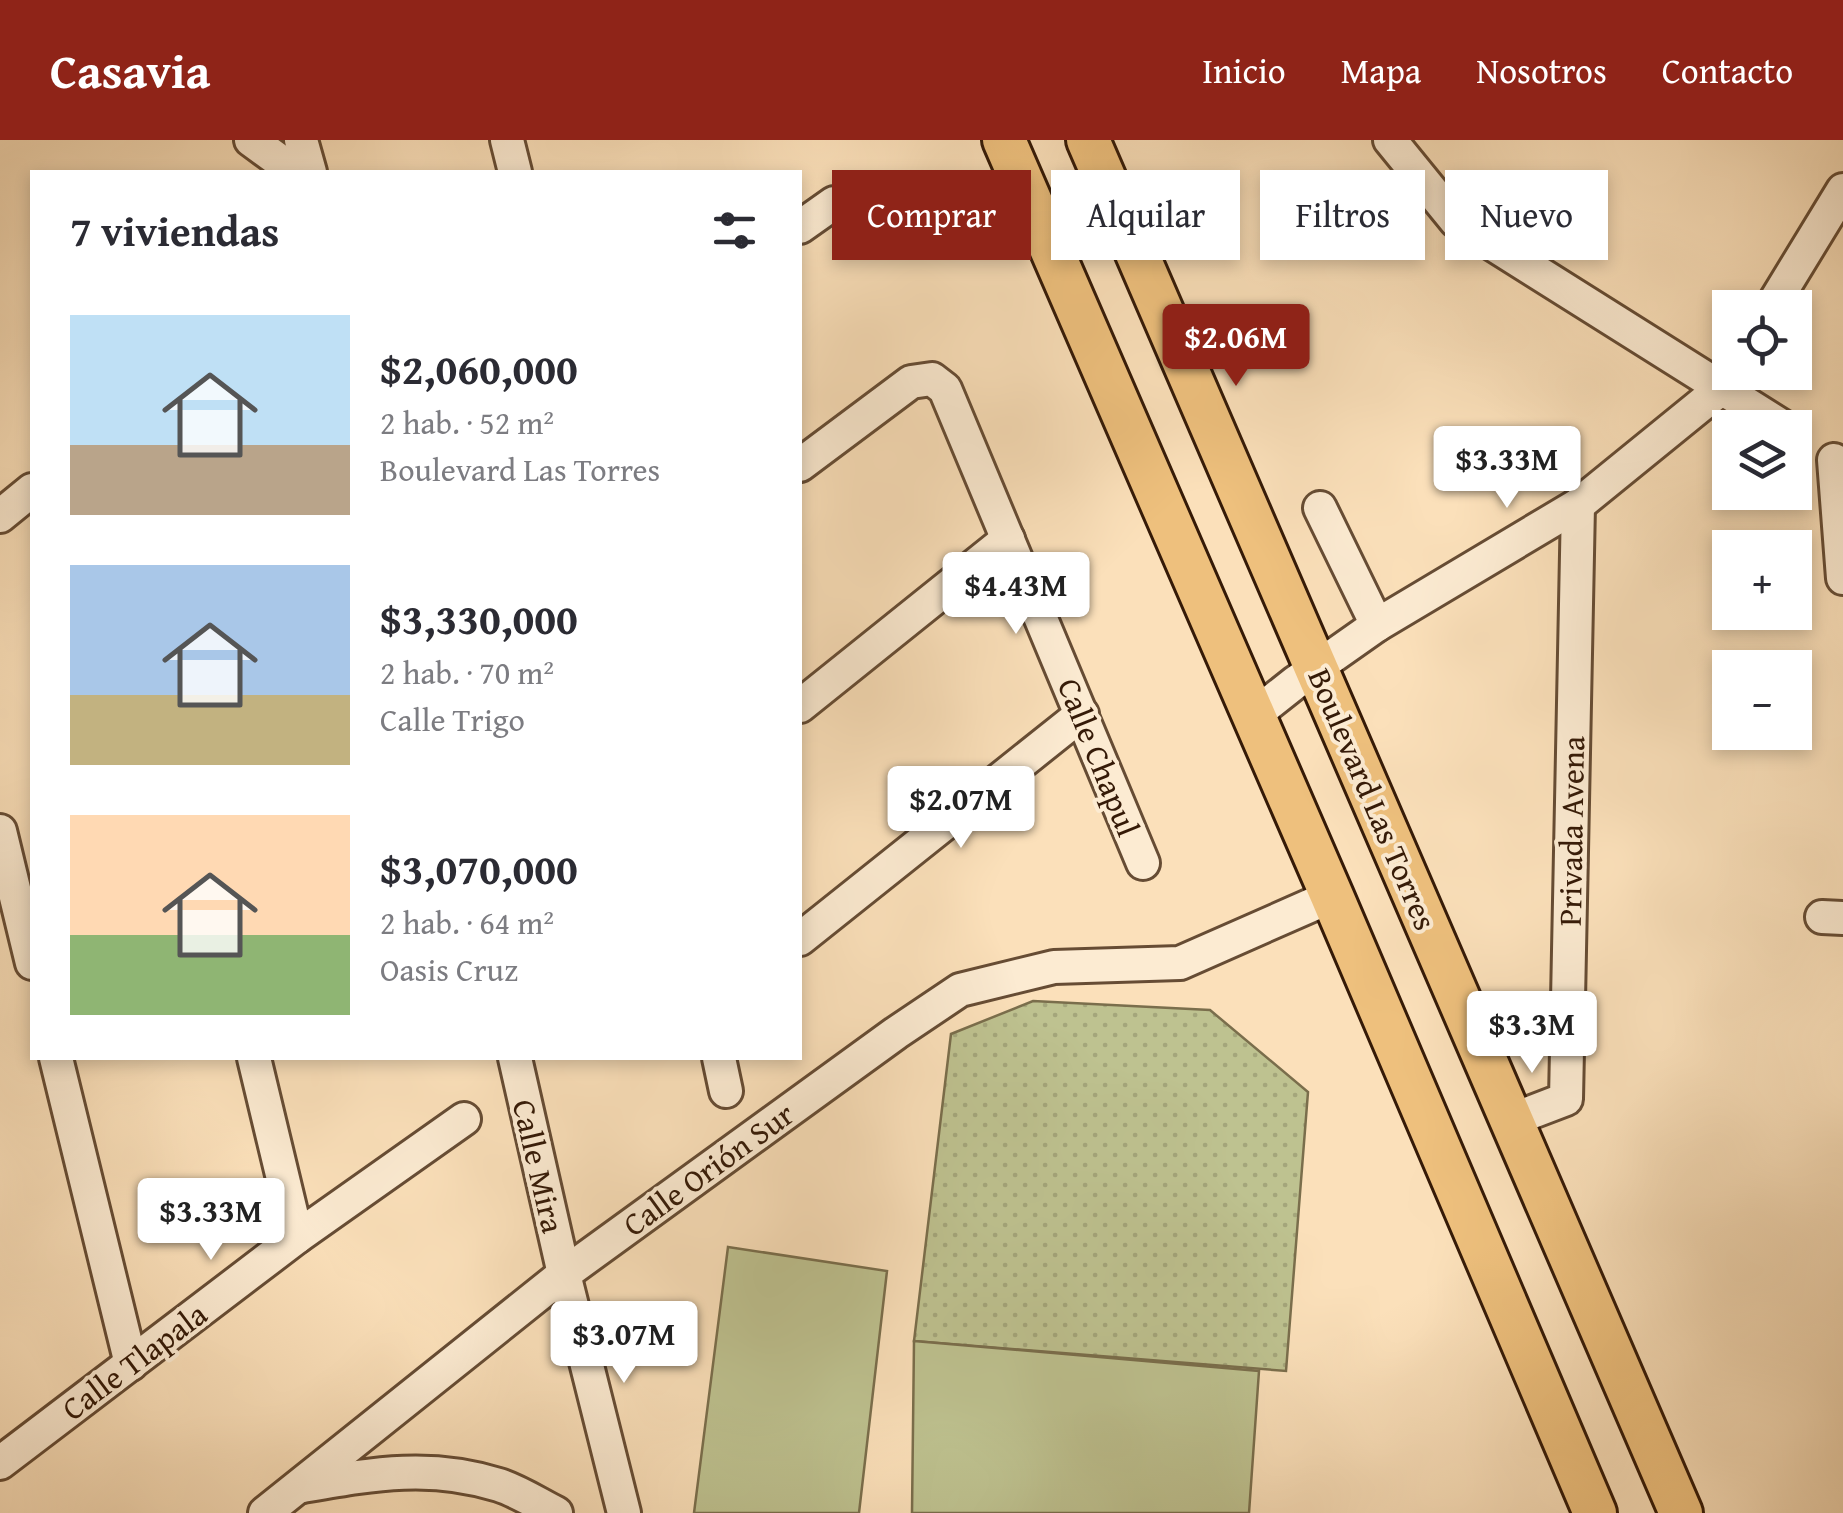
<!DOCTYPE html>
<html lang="es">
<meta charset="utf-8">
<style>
:root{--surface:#fff;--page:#f7f7f7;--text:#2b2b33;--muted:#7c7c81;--accent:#8f2418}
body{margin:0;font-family:"Gentium Book Plus",serif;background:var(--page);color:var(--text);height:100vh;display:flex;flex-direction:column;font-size:38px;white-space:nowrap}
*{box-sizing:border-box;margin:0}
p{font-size:32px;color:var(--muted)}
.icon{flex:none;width:55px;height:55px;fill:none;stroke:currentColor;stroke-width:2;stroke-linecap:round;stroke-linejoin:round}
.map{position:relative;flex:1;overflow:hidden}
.side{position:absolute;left:30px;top:30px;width:772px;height:890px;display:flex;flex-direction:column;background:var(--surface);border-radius:0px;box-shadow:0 5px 15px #0003}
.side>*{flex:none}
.guide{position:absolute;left:832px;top:30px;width:860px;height:90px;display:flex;gap:20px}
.controls{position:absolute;left:1712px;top:150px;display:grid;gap:20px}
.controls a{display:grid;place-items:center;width:100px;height:100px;border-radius:0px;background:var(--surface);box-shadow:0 5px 15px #0003;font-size:50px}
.price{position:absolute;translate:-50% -85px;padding:0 22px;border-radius:10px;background:#fff;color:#222;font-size:32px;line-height:65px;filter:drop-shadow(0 2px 5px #0008)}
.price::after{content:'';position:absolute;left:50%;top:60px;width:30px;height:22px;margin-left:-15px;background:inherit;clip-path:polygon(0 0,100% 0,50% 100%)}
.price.active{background:var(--accent);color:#fff}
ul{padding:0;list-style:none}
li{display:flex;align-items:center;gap:30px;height:250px;padding:0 40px}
li span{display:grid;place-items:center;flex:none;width:280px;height:200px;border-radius:0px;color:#555}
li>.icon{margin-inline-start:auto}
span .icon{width:120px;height:120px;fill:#fffc;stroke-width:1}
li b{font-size:42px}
h2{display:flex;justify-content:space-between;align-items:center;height:120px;padding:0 40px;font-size:42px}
.pill{padding:0 35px;border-radius:0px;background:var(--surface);box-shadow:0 5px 15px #0003;font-size:35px;line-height:90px}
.pill.active{background:var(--accent);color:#fff}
header{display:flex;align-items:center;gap:60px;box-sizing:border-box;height:140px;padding:0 50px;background:var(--accent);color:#fff}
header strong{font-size:48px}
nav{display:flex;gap:55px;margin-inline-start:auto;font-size:35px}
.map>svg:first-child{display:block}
</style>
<header>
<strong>Casavia</strong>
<nav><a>Inicio</a><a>Mapa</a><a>Nosotros</a><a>Contacto</a></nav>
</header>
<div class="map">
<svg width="1843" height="1373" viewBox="0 0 1843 1373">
<defs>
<pattern id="park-dots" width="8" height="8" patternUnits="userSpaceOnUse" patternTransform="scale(2.5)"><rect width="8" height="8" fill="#bec290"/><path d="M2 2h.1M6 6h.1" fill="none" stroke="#a4a67b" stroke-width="1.8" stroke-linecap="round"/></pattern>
</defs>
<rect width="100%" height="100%" fill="#fbe0ba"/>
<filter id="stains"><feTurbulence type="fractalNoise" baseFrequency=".002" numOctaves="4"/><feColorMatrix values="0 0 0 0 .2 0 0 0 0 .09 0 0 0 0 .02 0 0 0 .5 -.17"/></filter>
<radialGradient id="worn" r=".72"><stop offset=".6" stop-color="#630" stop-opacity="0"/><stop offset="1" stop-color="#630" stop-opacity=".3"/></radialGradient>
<!-- park -->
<path fill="url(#park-dots)" stroke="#7a6e4c" stroke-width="2.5" d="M1033,861L1210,870L1308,952L1286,1231L914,1201L951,894Z"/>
<!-- pitch -->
<g fill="#bec290" stroke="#7a6e4c" stroke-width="2.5">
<path d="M728,1107L887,1131L859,1373H694Z"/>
<path d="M914,1201L1259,1231L1249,1373H912Z"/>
</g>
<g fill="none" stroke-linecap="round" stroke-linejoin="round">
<!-- minor casing -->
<g stroke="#664c34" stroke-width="38">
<g id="minor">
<path d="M251,0L295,32"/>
<path d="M301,0L310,32"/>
<path d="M507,0L515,32"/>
<path d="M1390,0L1456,81L1785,288"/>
<path d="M800,87L834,63"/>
<path d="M1771,168L1843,50"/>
<path d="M1834,320L1843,438"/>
<path d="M800,325L911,242L932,239L945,249L1143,723"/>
<path d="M1320,368L1377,485"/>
<path d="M0,376L32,350"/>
<path d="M800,566L1008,399"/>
<path d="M1253,576L1296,542L1377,485L1578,365L1723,247L1732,232"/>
<path d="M0,691L32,823"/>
<path d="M1822,777L1843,778"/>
<path d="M800,799L1082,574"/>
<path d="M56,918L131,1224"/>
<path d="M254,918L297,1097"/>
<path d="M515,918L564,1134L624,1373"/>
<path d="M719,918L726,951"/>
<path d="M1511,980L1566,959L1578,365"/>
<path d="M0,1323L297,1097L464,979"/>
<path d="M303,1346C372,1334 430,1323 499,1345C518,1351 538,1364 556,1373"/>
<path d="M265,1373L564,1134L896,893L960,850L1054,827L1180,823L1332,756"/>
</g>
</g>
<!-- major casing -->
<g stroke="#351a07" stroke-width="48">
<g id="major">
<path d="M1004,0L1332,756L1595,1373"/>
<path d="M1088,0L1681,1373"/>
</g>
</g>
<!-- minor -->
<use href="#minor" stroke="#fcebd2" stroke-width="32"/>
<!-- major -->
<use href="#major" stroke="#eec07d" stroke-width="42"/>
</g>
<g text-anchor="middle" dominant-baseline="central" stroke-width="8" stroke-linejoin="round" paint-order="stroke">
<!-- street labels -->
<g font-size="32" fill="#351a07" stroke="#fcebd2">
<text transform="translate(1099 617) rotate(68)">Calle Chapul</text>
<text transform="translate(1373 659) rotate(67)">Boulevard Las Torres</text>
<text transform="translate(1571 691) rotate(-89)">Privada Avena</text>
<text transform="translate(539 1026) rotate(77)">Calle Mira</text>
<text transform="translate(708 1029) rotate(-36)">Calle Orión Sur</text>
<text transform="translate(134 1221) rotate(-37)">Calle Tlapala</text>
</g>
</g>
<rect width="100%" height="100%" filter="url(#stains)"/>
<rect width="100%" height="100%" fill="url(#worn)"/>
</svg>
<div class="controls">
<a><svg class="icon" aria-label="locate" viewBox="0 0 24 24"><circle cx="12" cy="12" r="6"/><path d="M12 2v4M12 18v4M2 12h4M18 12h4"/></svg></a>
<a><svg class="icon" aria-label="layers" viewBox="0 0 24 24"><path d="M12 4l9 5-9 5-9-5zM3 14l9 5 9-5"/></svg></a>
<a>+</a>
<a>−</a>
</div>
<b class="price active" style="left:1236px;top:249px">$2.06M</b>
<b class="price" style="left:1507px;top:371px">$3.33M</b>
<b class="price" style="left:1016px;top:497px">$4.43M</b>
<b class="price" style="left:961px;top:711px">$2.07M</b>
<b class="price" style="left:1532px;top:936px">$3.3M</b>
<b class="price" style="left:211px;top:1123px">$3.33M</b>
<b class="price" style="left:624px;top:1246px">$3.07M</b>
<div class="guide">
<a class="pill active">Comprar</a>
<a class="pill">Alquilar</a>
<a class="pill">Filtros</a>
<a class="pill">Nuevo</a>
</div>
<section class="side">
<h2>7 viviendas<svg class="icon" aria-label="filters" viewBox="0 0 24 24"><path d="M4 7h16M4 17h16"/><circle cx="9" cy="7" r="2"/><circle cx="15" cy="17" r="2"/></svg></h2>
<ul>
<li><span style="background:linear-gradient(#bfe0f5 65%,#b9a48a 0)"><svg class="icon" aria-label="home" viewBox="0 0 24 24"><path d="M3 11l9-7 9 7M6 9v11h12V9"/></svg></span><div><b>$2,060,000</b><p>2 hab. · 52 m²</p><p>Boulevard Las Torres</p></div></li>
<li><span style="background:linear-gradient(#a9c7e8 65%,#c2b280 0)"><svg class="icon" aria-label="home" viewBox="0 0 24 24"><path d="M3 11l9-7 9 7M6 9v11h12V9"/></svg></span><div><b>$3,330,000</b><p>2 hab. · 70 m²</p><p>Calle Trigo</p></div></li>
<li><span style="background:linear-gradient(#ffd9b3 60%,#8fb573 0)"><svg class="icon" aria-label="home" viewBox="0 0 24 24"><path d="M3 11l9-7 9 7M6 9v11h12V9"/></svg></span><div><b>$3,070,000</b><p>2 hab. · 64 m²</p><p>Oasis Cruz</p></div></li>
</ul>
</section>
</div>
